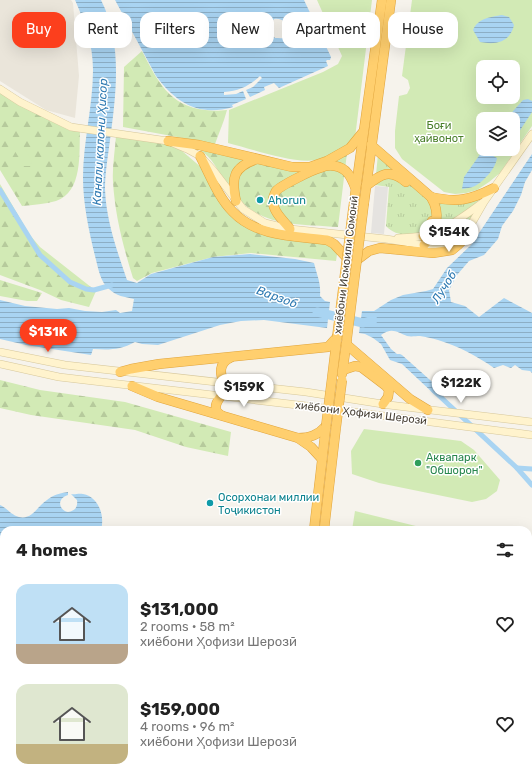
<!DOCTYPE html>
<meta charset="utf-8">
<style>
:root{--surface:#fff;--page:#f6f6f6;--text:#222;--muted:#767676;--accent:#fc3f1d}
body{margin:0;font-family:Rubik,sans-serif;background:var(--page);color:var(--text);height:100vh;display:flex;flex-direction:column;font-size:15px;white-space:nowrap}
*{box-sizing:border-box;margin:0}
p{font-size:13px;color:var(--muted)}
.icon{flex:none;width:22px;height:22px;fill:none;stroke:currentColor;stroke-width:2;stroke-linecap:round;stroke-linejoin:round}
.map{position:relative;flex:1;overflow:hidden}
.side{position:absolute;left:0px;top:526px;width:532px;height:256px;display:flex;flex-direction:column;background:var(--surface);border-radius:12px 12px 0 0;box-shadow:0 4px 16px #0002}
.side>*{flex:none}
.guide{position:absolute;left:12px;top:12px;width:508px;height:36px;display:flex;gap:8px}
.buttons{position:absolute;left:476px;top:60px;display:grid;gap:8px}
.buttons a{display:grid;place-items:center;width:44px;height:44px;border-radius:8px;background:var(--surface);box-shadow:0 4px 16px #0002;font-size:20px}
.price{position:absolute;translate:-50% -34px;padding:0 9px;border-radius:14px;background:#fff;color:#222;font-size:13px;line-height:26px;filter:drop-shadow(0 1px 2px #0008)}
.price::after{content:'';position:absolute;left:50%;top:24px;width:12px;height:9px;margin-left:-6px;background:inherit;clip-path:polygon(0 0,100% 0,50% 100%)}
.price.current{background:var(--accent);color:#fff}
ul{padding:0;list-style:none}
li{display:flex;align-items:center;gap:12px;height:100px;padding:0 16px}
li span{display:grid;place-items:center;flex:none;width:112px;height:80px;border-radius:12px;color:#555}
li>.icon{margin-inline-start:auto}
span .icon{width:48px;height:48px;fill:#fffc;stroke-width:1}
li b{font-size:17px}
h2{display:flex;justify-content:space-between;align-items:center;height:48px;padding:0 16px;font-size:17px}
.chip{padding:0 14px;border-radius:12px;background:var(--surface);box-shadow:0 4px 16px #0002;font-size:14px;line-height:36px}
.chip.current{background:var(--accent);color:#fff}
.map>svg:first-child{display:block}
</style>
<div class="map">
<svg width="532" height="782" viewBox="0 0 532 782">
<defs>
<pattern id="grass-tufts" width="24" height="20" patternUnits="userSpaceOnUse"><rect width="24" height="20" fill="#d2eab5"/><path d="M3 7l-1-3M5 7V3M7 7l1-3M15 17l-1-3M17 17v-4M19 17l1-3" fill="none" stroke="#b6ca9c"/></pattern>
<pattern id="forest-firs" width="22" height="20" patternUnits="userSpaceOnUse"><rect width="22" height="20" fill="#d2eab5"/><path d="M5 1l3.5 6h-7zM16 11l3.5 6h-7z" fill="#b6ca9c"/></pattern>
<pattern id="water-rules" width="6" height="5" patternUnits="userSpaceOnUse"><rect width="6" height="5" fill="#a9d4f2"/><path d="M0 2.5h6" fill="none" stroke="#8caec5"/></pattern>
</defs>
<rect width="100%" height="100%" fill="#f6f3ec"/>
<!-- residential -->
<g fill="#eae5da">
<path d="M0,0H71L73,3L79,76L75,118L46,110L0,81Z"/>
<path d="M0,695L4,696V778H428L427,782H0Z"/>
</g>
<!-- grass -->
<g fill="url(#grass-tufts)">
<path d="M378,154L422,193L434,208L431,229C416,235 398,239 386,226L389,187L375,185Z"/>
<path d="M485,194C471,209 455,219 437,229L439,200Z"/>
<path d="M477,209L464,230L447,242L429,243L436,235Z"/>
<path d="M157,778H233L232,782H169L157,780Z"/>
</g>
<!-- forest -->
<g fill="url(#forest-firs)">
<path d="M142,51C157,80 169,106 205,110C213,111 219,111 227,110L224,120L215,144L123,127L124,67Z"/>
<path d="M0,92L80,130C79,153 83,192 56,201C45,204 33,205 22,206L0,170Z"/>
<path d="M116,136L175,145L202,168L240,220L326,241L338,248L336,261L251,253L213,257L152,273L137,281L133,278C123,246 115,215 113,182C112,167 115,151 116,136Z"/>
<path d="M195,147L293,168L347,153L338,227C290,223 256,228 226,183C215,167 214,158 195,147Z"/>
<path d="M0,184L29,234L40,247L96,291L89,307L61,300L40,290L0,275Z"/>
<path d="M0,280L42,293L37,301H27L0,296Z"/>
<path d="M0,380L40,390L125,402L231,432L228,456L186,447L135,430L31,415L0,408Z"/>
</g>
<!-- green -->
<g fill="#d2eab5" fill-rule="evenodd">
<path d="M317,0H372L354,146C343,150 328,158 316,160C293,164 252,149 228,143L229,110L323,72L338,64L342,56Z"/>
<path d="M412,0H532V126L500,173L489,182L477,190L466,193L455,194L444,192L402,159L395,148V131L399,96L407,94L410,88L408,80L402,76ZM483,67H513V97H483ZM483,119H513V149H483Z"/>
<path d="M19,143L22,144L32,161L30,166H24L13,148L15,144Z"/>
<path d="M364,429L461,441L474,450L500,480L497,491L486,499L472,502L379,483L352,474L351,451Z"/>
<path d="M355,511L432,530H352Z"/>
</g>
<!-- parking -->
<path fill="#e5e3e0" d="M375,186L388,187L384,234L371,233Z"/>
<!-- water -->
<g fill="url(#water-rules)" fill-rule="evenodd">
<path d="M75,0H101C123,43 116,95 110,140C108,156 105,173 105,189C106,220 117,251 127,280L137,283L151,274L213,257L250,254L295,259L314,263C317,276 321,282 320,296L325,301L330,302L327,328L264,320L241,321L220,325L158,345L142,344L135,342C120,350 110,350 93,349L91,355L26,345L0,339V300L25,306L57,309L69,308L85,311L102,312L116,310L120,313L132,311L134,299C125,297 116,296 109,289C100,282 98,267 95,256C89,231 83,204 83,178C83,142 93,106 93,70C93,44 85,23 75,0Z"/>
<path d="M115,0H304L331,57L330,60H327L326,61L328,66L279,88L274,83L264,87L265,90L250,97L246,90L253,87L262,78L260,76C249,86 239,91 224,92V95L236,94L243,91L246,99L232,105L233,107C199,117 176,103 156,76ZM274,19C283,18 288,23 289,32C286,40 281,38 275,38L269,31L272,26L271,23Z"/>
<path d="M502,15L509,17L514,25C510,43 495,45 480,42L473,30C478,18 491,17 502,15Z"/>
<path d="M528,99L532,101V112L513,141V119H506L523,100Z"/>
<path d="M486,152L497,158C496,168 484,181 475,186C471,188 466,188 462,189L464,177L481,153Z"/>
<path d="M532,154V170L525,182L521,195L513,211L502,226L498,239L484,255L469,261L457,275L449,290L451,302L465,306L479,317L504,298L532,313V373L530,371L522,370L515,365L511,368L503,365L494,368C477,356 458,346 438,340C432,338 426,337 420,336C416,336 411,337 407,336C397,332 392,327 381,335L391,349L397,354H400L402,355L448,396L434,394L402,364L390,360L381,344L373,338L365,334L359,333L362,311H374L391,300L403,295L426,291L433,289L447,268L471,245Z"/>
<path d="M68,492V495C57,498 58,510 68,512C75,511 78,507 77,500L71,494C75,495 78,493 83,494C99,497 105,516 101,530H4V618L0,620V505C7,508 11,515 19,517C33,520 37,506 47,500C53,495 60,493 68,492Z"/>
</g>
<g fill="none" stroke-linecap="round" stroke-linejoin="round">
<!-- canal -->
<g stroke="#a9d4f2" stroke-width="5">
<path d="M0,190L40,255L70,282L86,289L94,290L112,285"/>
<path d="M433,390L517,468L532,485"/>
<path d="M517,468L532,469"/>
</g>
<!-- river -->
<path stroke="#a9d4f2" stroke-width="9" d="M317,312L363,323L373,320"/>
<!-- street casing -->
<g stroke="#c2bbae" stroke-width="6">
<g id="street">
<path d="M528,717H532"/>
<path d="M402,778L453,782"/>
<path d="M111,782V778"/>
</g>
</g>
<!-- secondary casing -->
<g stroke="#d6c79b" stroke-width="8">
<g id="secondary">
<path d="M0,89L20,102L71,127L168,141L187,149L200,156L213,170L243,209L265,223L290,229L386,239L424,245H442L451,242L469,228L484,202L532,134"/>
<path d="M398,238C406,238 414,237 423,236C445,231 464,216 482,203"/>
<path d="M0,352L65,365L306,392L389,405L532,422"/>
<path d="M0,364L59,377L315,407L532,435"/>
<path d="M0,703H4"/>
</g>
</g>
<!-- highway casing -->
<g stroke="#e0a43c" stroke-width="10">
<g id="highway">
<path d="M168,141L199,145L292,167H310L327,161L350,148L363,132"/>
<path d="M371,145L431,197C441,213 437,232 424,245"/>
<path d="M200,156C210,175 218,197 233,212C257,237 295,236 327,240L334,244L347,258"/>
<path d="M366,186C381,174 390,168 406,182"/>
<path d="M431,197C457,203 470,200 494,188"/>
<path d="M236,201C231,178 233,167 257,159"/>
<path d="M354,202L382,0"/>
<path d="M364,203L391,0"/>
<path d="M290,229C284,221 272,211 273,200C273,198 275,193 276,191C280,186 312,170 320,168C324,166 330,165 335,166C347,168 351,177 355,187"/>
<path d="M423,236L430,227L432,221"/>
<path d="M357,260L369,251L380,248L433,253L452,250L458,245L465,238L469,228"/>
<path d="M346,344L410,399L428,410"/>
<path d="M343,370L355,366L361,367L386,386L389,390L388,397L383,404"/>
<path d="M120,372L131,369L159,364L328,347L337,337"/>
<path d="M342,374L347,339"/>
<path d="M332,378L337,337"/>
<path d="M225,384C219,374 219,363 230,358"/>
<path d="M132,386L158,397L298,438L311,447L322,459"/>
<path d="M221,415C212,410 216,402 222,395"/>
<path d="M298,438C310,438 318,435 326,426"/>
<path d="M314,530L326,426"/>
<path d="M324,530L336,427"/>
<path d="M285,782V778"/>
<path d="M294,782L295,778"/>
</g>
</g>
<!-- street -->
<use href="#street" stroke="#fff" stroke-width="4.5"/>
<!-- secondary -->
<use href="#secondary" stroke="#fff3cd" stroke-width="7"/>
<!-- highway -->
<use href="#highway" stroke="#ffcf6e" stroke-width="9"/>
<!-- highway-bridge casing -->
<g stroke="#e0a43c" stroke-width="10" stroke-linecap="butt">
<g id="highway-bridge">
<path d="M337,337L354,202"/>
<path d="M347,338L364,203"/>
<path d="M326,426L332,378"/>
<path d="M336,427L342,380"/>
</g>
</g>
<!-- highway-bridge -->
<use href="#highway-bridge" stroke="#ffcf6e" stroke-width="9"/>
</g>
<!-- markers -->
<g fill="#0f9aa8" stroke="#fff" stroke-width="1.5">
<circle cx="260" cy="200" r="4"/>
<circle cx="210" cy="503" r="4"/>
</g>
<circle fill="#2e9e5b" stroke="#fff" stroke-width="1.5" cx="418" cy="463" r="4"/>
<g text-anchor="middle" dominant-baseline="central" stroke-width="3" stroke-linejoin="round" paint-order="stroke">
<!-- park labels -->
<g font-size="11" fill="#4a7f2a" stroke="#fff">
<text x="439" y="125">Боғи<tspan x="439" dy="13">ҳайвонот</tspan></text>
</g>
<!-- culture labels -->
<g font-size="11" fill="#0d838f" stroke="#fff" text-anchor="start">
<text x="268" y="200">Ahorun</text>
<text x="218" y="497">Осорхонаи миллии<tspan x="218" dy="13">Тоҷикистон</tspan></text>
</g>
<!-- street labels -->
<g font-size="11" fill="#4b4439" stroke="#fff">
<text transform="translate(346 265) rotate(-83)">хиёбони Исмоили Сомонӣ</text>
<text transform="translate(361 413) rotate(7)">хиёбони Ҳофизи Шерозӣ</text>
</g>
<!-- leisure labels -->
<g font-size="11" fill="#27864d" stroke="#fff" text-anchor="start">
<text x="426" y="457">Аквапарк<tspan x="426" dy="13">"Обшорон"</tspan></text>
</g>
<!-- water labels -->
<g font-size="12" font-style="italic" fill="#2e7ab2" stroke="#fff">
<text transform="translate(100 142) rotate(-87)">Канали калони Ҳисор</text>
<text transform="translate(444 287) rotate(-58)">Лучоб</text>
<text transform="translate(277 297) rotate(20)">Варзоб</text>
</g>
</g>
</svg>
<div class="buttons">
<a><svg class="icon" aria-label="locate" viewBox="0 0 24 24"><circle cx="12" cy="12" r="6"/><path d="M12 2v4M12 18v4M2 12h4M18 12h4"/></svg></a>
<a><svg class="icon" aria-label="layers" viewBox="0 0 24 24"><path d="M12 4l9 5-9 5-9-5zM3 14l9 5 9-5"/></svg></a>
</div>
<b class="price" style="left:449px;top:253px">$154K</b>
<b class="price current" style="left:48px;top:353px">$131K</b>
<b class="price" style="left:461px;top:404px">$122K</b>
<b class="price" style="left:244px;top:408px">$159K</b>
<div class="guide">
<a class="chip current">Buy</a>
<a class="chip">Rent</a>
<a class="chip">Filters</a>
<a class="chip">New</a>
<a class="chip">Apartment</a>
<a class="chip">House</a>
</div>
<section class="side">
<h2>4 homes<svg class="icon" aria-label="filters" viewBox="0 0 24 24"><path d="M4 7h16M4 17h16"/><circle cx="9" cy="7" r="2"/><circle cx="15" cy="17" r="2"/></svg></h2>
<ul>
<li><span style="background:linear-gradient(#bfe0f5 75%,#b9a48a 0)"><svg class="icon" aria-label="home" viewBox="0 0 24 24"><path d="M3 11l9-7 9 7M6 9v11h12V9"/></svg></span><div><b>$131,000</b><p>2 rooms · 58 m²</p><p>хиёбони Ҳофизи Шерозӣ</p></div><svg class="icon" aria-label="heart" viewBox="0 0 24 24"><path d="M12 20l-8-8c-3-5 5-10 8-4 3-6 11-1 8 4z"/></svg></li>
<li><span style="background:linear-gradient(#dfe7d0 75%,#c2b280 0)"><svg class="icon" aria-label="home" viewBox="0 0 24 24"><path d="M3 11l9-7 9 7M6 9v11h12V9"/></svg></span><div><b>$159,000</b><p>4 rooms · 96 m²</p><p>хиёбони Ҳофизи Шерозӣ</p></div><svg class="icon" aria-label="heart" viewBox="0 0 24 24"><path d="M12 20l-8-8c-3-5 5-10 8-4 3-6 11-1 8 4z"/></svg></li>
</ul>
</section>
</div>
